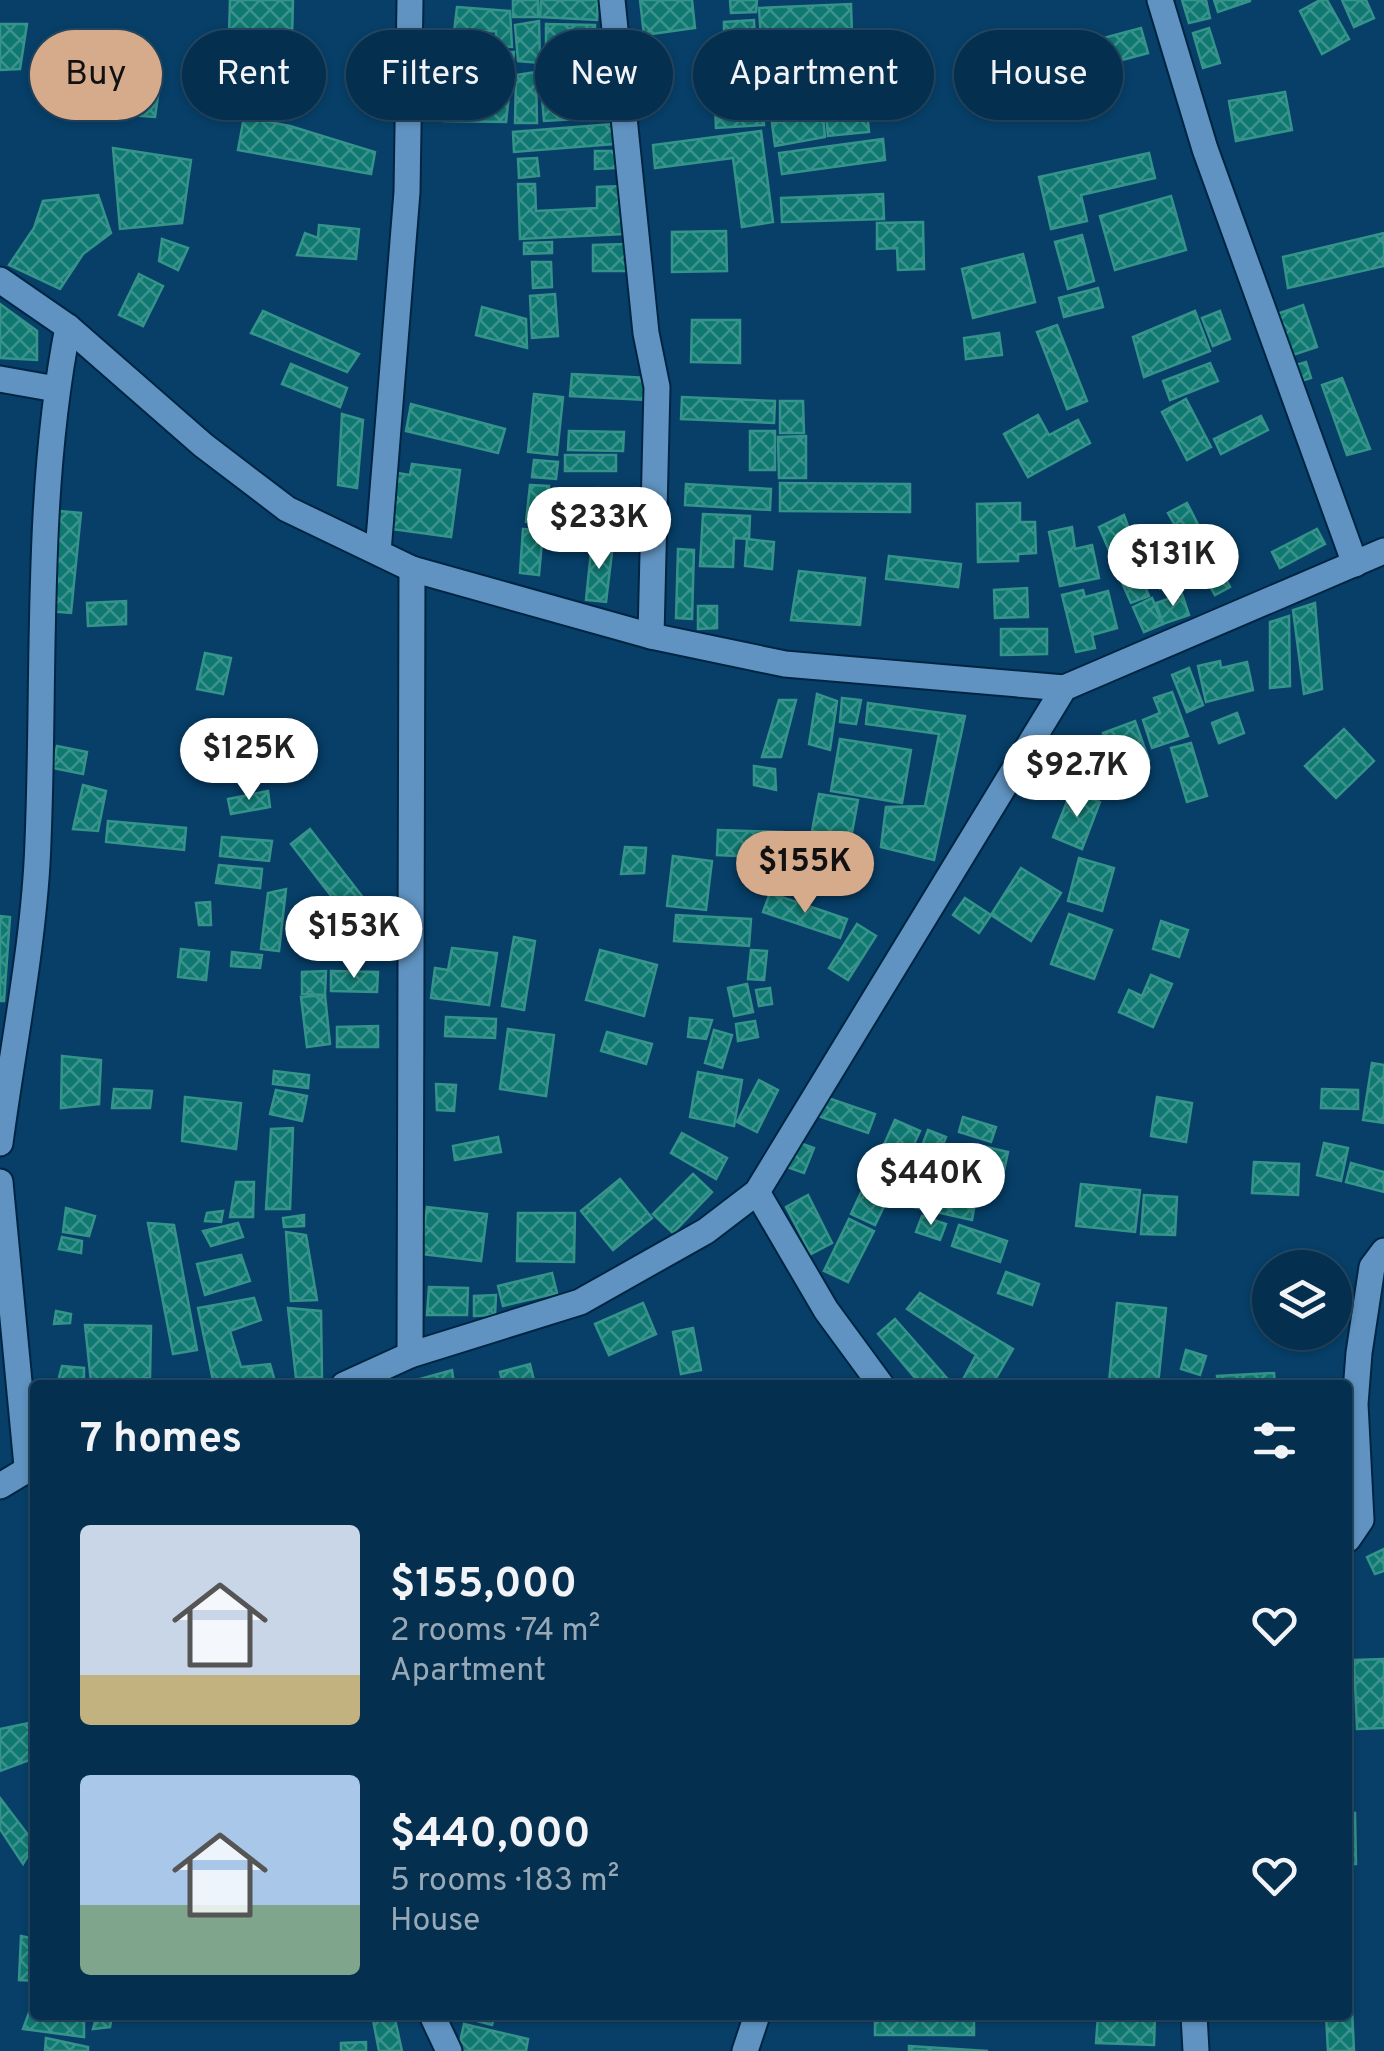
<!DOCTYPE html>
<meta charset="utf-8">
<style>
:root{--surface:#052f4e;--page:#133b58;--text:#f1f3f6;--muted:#97a9b6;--line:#264a66;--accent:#d6ab8b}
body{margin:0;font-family:Overpass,sans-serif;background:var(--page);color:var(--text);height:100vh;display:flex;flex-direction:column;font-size:38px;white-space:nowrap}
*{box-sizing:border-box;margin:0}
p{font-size:32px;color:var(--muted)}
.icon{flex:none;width:55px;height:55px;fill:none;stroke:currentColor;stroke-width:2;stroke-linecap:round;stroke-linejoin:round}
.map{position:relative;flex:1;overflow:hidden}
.side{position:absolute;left:30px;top:1380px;width:1322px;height:640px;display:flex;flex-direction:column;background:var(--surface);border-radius:10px;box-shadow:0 2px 8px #0004,0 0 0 2px var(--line)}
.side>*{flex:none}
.top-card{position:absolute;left:30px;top:30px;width:1325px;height:90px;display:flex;gap:20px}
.controls{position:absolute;left:1252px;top:1250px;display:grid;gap:20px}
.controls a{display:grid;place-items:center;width:100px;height:100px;border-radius:50%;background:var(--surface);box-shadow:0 2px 8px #0004,0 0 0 2px var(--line);font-size:50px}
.price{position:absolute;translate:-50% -85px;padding:0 22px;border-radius:35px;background:#fff;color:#222;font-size:32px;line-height:65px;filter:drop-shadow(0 2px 5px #0008)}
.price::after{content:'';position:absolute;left:50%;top:60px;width:30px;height:22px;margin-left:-15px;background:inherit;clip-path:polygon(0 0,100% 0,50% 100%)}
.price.selected{background:var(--accent);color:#111}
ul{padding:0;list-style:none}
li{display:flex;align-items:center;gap:30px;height:250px;padding:0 50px}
li span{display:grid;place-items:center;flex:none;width:280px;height:200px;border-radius:10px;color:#555}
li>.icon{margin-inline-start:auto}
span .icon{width:120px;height:120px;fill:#fffc;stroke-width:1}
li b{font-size:42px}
h2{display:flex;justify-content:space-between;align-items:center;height:120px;padding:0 50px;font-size:42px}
.pill{padding:0 35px;border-radius:45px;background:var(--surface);box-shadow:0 2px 8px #0004,0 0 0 2px var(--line);font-size:35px;line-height:90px}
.pill.selected{background:var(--accent);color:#111}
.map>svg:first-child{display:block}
</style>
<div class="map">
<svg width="1384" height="2051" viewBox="0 0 1384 2051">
<defs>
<pattern id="building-cross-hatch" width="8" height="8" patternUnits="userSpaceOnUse" patternTransform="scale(2.5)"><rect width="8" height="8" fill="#0f7971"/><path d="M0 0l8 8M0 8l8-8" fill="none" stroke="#3c938d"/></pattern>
</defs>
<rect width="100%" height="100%" fill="#073f68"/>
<!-- building -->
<g fill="url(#building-cross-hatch)" stroke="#35938a" stroke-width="2.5">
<path d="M230,0H293L292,39L229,36Z"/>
<rect x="513" y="0" width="25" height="17"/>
<path d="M541,0H598L597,20L540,17Z"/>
<path d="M640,0H692L695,28L644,35Z"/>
<path d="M730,0H757L756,12L731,13Z"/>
<path d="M1182,0H1206L1210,18L1189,23Z"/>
<path d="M1214,0H1250V1L1218,12Z"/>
<path d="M1320,0H1327L1349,39L1322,54L1300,11Z"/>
<path d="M1342,0H1366L1374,18L1354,27Z"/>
<path d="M851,4L852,36L761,40L759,8Z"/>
<path d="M457,7L510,11L512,47L496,46V31L454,32Z"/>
<path d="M754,20L755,40L724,42V22Z"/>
<path d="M539,21L540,63L518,61L515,25Z"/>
<path d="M0,24H27L20,69L0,70Z"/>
<path d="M546,24L595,25V47H546Z"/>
<path d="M1141,28L1148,53L1036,83L1042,105L1018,112L1006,64Z"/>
<path d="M1209,28L1220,63L1203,68L1193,33Z"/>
<path d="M870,39L875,58L777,63L776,43Z"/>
<path d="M760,44L764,125L716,128L715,106L728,105L726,46Z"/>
<path d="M222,49L274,58L269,86L239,80L233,115L211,111Z"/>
<path d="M496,52H514L506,122L444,121L445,63L462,64L464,97L492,96Z"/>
<path d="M609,66L612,117L544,121L542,98L584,96L583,68Z"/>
<path d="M536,72L537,123H515L516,75Z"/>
<path d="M810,76L812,97L767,102L765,82Z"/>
<path d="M133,79L160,82L155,117L129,115Z"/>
<path d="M864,79L869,132L828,136L823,83Z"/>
<path d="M1285,92L1292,130L1236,141L1229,101Z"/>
<path d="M823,116L825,137L775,146L772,123Z"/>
<path d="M244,117L290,126L375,152L371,174L238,150Z"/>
<path d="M612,124L614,144L514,152L513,132Z"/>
<path d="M761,131L773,222L742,227L733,158L655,168L653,145Z"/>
<path d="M883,139L885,160L782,174L779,153Z"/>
<path d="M113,148L191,160L182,223L120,229Z"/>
<path d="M595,151H616V168L595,169Z"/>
<path d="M1149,153L1155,178L1081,195L1087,221L1051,229L1039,177Z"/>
<path d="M537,158L539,176L519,178L518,159Z"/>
<path d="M518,184H535L536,211L597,208V187L622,186L624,234L520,239Z"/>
<path d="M883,194L884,219L782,222L781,198Z"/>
<path d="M98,195L111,233L83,254L60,289L9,265L34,228L43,201Z"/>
<path d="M1171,196L1186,250L1115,270L1100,216Z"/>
<path d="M923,222L924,269L898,270L897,248L877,249V223Z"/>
<path d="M319,225L359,229L356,259L297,255L305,233L318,238Z"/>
<path d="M726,231L727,271L672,272V232Z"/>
<path d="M1384,233V266L1288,288L1283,257Z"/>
<path d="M1082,235L1094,281L1068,289L1055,242Z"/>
<path d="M162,239L188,248L178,270L159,261Z"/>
<path d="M552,242V253L524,254V243Z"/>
<path d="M626,244L627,271H593V245Z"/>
<path d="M1023,254L1035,302L973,318L962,269Z"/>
<path d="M532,262H551L552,287L533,288Z"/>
<path d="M139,274L163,286L143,326L119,315Z"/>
<path d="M1098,288L1103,307L1064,317L1059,298Z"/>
<path d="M555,294L558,336L532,338L530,296Z"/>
<path d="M0,304L37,331V360L0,358Z"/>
<path d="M1303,305L1317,347L1281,359L1268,317Z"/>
<path d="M482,307L526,319L527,348L476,335Z"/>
<path d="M263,311L359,354L347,372L251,333Z"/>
<path d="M1195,311L1210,351L1144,377L1133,337Z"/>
<path d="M1220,311L1230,339L1213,346L1202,318Z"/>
<path d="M692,320H740V363L691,362Z"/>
<path d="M1057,325L1087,401L1067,409L1037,332Z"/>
<path d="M999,333L1002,355L966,359L964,338Z"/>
<path d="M1306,362L1311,378L1286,386L1281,369Z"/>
<path d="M1210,363L1218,381L1170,400L1163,381Z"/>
<path d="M291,364L347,388L340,407L282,384Z"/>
<path d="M572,374L648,378L646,400L570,396Z"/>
<path d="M1342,378L1370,449L1347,455L1322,385Z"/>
<path d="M534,394L563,397L557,455L528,452Z"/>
<path d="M682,397L775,401L774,423L681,419Z"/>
<path d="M1186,399L1211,447L1187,460L1162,412Z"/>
<path d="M780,401H803L804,433H780Z"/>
<path d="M411,404L505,429L498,453L406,431Z"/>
<path d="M342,414L363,420L357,488L338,485Z"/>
<path d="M1038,415L1049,435L1078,420L1090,443L1028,477L1004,434Z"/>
<path d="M1261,416L1268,430L1221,454L1214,439Z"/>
<path d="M569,431L624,432L623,451L568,450Z"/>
<rect x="750" y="431" width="25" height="39"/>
<path d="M806,436V478H779L778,437Z"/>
<rect x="565" y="455" width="51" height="16"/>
<path d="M534,460L558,462L556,479L532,477Z"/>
<path d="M412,464L460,470L451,537L384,528L391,472L410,475Z"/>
<path d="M780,483L910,484V512L780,511Z"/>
<path d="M686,484L771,489L770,510L685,505Z"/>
<path d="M530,485L549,486L546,524L526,522Z"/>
<path d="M598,488L619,490L613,537L592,535Z"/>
<path d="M1020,503V522H1035L1036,553L1018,554V561L978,562L977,504Z"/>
<path d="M1187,503L1230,587L1215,595L1168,513Z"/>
<path d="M59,511L81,513L71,613L48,611Z"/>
<path d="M703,514L750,516L749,539L734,538L733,567L700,566Z"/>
<path d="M1124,515L1138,555L1115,564L1099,527Z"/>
<path d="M1072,527L1075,549L1092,545L1099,578L1060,586L1049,532Z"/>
<path d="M523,529L543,530L539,575L520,573Z"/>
<path d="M1317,529L1325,544L1280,568L1272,552Z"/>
<path d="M747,539L774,542L772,569L745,566Z"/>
<path d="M592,542L613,544L606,602L586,600Z"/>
<path d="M678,549L694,550L692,619L676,618Z"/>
<path d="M889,556L961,564L958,587L886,579Z"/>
<path d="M1170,557L1179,583L1160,589L1151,564Z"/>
<path d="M1135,561L1149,596L1131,603L1116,569Z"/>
<path d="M799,571L865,578L860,625L791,620Z"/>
<path d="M1027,588L1028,617L995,618L994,590Z"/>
<path d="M1083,590L1085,597L1108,591L1117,628L1092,635L1095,648L1076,652L1062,595Z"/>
<path d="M1182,594L1189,615L1163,624L1156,603Z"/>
<path d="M1152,598L1163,624L1144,632L1133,607Z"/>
<path d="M126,601V624L88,626L87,603Z"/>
<path d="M1315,603L1322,689L1304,694L1293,610Z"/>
<path d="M698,606H717V628L698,629Z"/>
<path d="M1289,616L1290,686L1270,688V622Z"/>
<path d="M1001,629H1047V654L1001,655Z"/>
<path d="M205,653L231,658L223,694L197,689Z"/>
<path d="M1220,661L1221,668L1247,662L1253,690L1206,702L1198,666Z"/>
<path d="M1189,668L1203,705L1187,712L1172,675Z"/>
<path d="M1172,692L1188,736L1152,748L1143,720L1160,713L1154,698Z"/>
<path d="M817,694L837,701L830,750L809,744Z"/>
<path d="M842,698L861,700L856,724L840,722Z"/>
<path d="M779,700H796L781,757H762Z"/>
<path d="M868,703L965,716L934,860L881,847L886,807L925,806L939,734L866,724Z"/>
<path d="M1237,713L1244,733L1219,743L1212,723Z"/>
<path d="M1135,721L1149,760L1117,771L1103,733Z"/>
<path d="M1344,729L1374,761L1336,798L1305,766Z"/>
<path d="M840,739L911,750L902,803L831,791Z"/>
<path d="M1191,743L1207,796L1187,802L1171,748Z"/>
<path d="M57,746L87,752L83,774L53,768Z"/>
<path d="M754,766L775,769L776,790L754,785Z"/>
<path d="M83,785L106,791L98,831L73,829Z"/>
<path d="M268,791L270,807L231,814L228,799Z"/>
<path d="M1071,791L1100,802L1082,849L1053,837Z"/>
<path d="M819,794L858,800L851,838L812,831Z"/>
<path d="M108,821L186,828L184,850L106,842Z"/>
<path d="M310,829L368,904L349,919L291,844Z"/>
<path d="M718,830L783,832L782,858L717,855Z"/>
<path d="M222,837L272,841L269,861L220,856Z"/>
<path d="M625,847L646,848L644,873L621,874Z"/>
<path d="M673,856L712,861L706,910L667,906Z"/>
<path d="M1079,858L1114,868L1102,911L1068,901Z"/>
<path d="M219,865L262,869L260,888L216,883Z"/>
<path d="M1021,868L1061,893L1031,941L991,915Z"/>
<path d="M286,889L279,951L261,949L268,893Z"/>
<path d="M770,893L847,919L840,938L763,912Z"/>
<path d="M965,898L991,915L979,933L953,915Z"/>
<path d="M210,902L211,925H199L196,903Z"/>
<path d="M1069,914L1112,930L1094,979L1051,964Z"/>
<path d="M676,915L751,919L749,946L674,941Z"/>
<path d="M0,916L10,917L4,1001H0Z"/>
<path d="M1161,921L1188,930L1179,957L1153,949Z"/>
<path d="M857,924L876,936L848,980L829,968Z"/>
<path d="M514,937L535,941L524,1010L502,1006Z"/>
<path d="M452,948L497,953L489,1005L431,998L435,968L448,970Z"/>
<path d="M181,949L209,952L206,980L178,977Z"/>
<path d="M600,950L657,965L644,1016L586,1000Z"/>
<path d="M751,950L767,951L764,980L748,979Z"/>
<path d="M232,952L262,955L260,968L231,966Z"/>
<path d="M326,971L325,995L302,994V972Z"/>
<path d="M331,971L378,972L377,992L331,991Z"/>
<path d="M1151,975L1172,984L1153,1027L1119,1012L1129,990L1142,996Z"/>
<path d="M747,984L753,1012L734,1016L728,988Z"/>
<path d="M770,988L772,1004L759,1006L756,990Z"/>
<path d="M325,995L330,1044L307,1047L301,997Z"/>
<path d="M446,1017L496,1019L495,1038L445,1036Z"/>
<path d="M690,1018L712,1020L706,1039L688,1037Z"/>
<path d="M755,1021L758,1037L738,1041L736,1024Z"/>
<path d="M378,1026V1047H337V1027Z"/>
<path d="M508,1029L554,1035L546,1096L500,1089Z"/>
<path d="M714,1030L732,1035L722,1068L705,1063Z"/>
<path d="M607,1032L652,1044L646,1064L601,1051Z"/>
<path d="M62,1056L101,1060L99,1104L61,1108Z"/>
<path d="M1372,1063L1384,1065V1123L1363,1120Z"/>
<path d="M274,1071L309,1075L308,1088L273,1084Z"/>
<path d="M698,1072L742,1080L734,1126L690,1117Z"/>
<path d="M759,1080L778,1090L757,1132L737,1122Z"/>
<path d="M436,1084L456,1085L454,1111L437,1110Z"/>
<path d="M114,1089L152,1091L150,1108H112Z"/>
<path d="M1322,1089L1358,1090V1109L1321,1108Z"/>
<path d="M276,1090L307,1096L302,1121L270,1114Z"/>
<path d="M185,1097L241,1103L236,1149L182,1141Z"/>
<path d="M825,1097L875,1114L868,1133L818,1116Z"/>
<path d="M1157,1097L1192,1103L1186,1142L1151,1136Z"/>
<path d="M963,1117L996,1127L991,1142L959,1132Z"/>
<path d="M895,1120L920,1131L900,1175L875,1165Z"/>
<path d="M293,1128L290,1209H266L271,1129Z"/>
<path d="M928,1130L946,1137L930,1178L912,1172Z"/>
<path d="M682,1133L727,1158L716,1179L671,1153Z"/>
<path d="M498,1137L501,1152L455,1160L453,1146Z"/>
<path d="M797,1142L814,1148L804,1173L787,1167Z"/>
<path d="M1324,1143L1348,1148L1341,1181L1317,1175Z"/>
<path d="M982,1146L1008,1152L1002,1180L975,1174Z"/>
<path d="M1254,1162L1299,1164L1298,1195L1252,1193Z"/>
<path d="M1351,1163L1384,1172V1192L1346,1182Z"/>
<path d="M872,1169L896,1181L875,1225L851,1214Z"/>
<path d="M693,1174L712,1192L673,1233L653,1214Z"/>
<path d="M620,1179L652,1218L613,1250L581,1211Z"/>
<path d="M236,1182H254L253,1217H230Z"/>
<path d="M1081,1184L1140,1190L1135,1232L1076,1226Z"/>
<path d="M913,1189L975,1203L972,1220L909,1206Z"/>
<path d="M808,1195L832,1243L811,1254L786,1207Z"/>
<path d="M1144,1195L1177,1197L1175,1235L1141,1234Z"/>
<path d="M427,1207L487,1214L481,1261L421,1254Z"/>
<path d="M66,1208L95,1216L89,1236L63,1232Z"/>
<path d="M223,1211L221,1222L205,1221L207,1213Z"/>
<path d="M518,1213H575L574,1262L517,1261Z"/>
<path d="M304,1215V1226L284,1227L283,1218Z"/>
<path d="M922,1216L946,1224L940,1240L916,1232Z"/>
<path d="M849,1219L874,1231L848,1282L824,1271Z"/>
<path d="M148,1223L174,1225L197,1350L173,1354Z"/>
<path d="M238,1223L243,1237L211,1246L203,1231Z"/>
<path d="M959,1225L1007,1241L1000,1262L952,1246Z"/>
<path d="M286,1232L306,1235L317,1300L291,1301Z"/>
<path d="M62,1237L82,1241L81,1253L59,1249Z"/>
<path d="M241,1255L250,1281L205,1295L197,1264Z"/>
<path d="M1006,1272L1039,1284L1032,1305L998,1293Z"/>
<path d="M552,1273L557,1293L503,1306L498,1286Z"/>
<path d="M429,1287L468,1288L467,1315H427Z"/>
<path d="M920,1293L1013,1349L992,1385H960L976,1355L907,1309Z"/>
<path d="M496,1295L495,1315L474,1316V1296Z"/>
<path d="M254,1298L261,1320L230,1331L241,1367L270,1364L276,1385H214L198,1308Z"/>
<path d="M643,1303L656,1334L609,1355L595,1324Z"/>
<path d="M1117,1303L1166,1308L1158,1385L1109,1382Z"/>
<path d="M288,1308L321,1311L322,1377L296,1378Z"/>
<path d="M56,1311L71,1314L70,1323L54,1324Z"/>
<path d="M895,1319L953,1385H921L878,1334Z"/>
<path d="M85,1325L151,1326L150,1378L91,1382Z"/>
<path d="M693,1328L701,1370L681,1374L673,1332Z"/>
<path d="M1186,1350L1206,1356L1200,1375L1181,1369Z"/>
<path d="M530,1364L535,1385H503L500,1372Z"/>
<path d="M62,1366L84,1368V1385H57Z"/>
<path d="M452,1370L454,1385H402V1384Z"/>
<path d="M1274,1373L1275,1385H1218L1217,1376Z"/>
<path d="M1384,1549V1571L1375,1574L1367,1557Z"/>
<path d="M1384,1659V1728L1357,1729L1354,1660Z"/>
<path d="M29,1723L35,1758L0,1771V1729Z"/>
<path d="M0,1798L35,1844L23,1864L0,1829Z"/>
<path d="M1355,1813L1356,1864H1348V1814Z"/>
<path d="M21,1936L35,1939V1981L19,1980Z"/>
<path d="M1348,2009H1352L1354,2051H1328L1326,2015H1348Z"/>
<path d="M30,2010L35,2015L84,2019V2037L23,2029Z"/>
<path d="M97,2015H112L110,2027L93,2029Z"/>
<path d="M372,2015H394L402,2051H379Z"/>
<path d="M455,2015H495L492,2025Z"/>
<rect x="875" y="2015" width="99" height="20"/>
<path d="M1098,2015H1155L1154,2045L1096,2043Z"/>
<path d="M464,2024L528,2039L526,2051H458Z"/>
<path d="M46,2038L88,2047V2051H45Z"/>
<path d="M366,2042V2051H341V2043Z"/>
<path d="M909,2046L988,2051H909Z"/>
</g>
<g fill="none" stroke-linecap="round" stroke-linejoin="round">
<!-- street casing -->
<g stroke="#002543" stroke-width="29">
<g id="street">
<path d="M612,0L646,333L657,387L651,636"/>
<path d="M1160,0L1205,149L1355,564"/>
<path d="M0,280L68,327L203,445L287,509L412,569L651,636L785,664L1064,688"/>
<path d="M0,379L56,389"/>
<path d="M378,552L407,192L410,0"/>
<path d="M0,1143C13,1045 35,938 38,841C45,671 35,495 68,327"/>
<path d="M0,1182L27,1466"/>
<path d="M757,1192L826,1310L881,1385"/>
<path d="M410,1355L412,569"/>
<path d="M344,1385L410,1355L580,1302L706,1231L757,1192L1064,688L1384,551"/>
<path d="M0,1486L35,1465"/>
<path d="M1348,1539L1361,1520L1355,1404L1359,1353L1372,1267L1384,1251"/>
<path d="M432,2015L449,2051"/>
<path d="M1194,2015L1196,2051"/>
<path d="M745,2051L757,2015"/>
</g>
</g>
<!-- street -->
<use href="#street" stroke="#6093c1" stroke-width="25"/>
</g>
</svg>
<div class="controls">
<a><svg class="icon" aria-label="layers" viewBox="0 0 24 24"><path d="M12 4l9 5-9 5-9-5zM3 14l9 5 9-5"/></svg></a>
</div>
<b class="price" style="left:599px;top:572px">$233K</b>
<b class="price" style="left:1173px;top:609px">$131K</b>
<b class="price" style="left:249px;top:803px">$125K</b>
<b class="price" style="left:1077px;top:820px">$92.7K</b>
<b class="price selected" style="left:805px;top:916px">$155K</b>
<b class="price" style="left:354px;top:981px">$153K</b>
<b class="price" style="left:931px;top:1228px">$440K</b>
<div class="top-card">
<a class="pill selected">Buy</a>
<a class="pill">Rent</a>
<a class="pill">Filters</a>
<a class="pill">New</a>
<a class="pill">Apartment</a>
<a class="pill">House</a>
</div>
<section class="side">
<h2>7 homes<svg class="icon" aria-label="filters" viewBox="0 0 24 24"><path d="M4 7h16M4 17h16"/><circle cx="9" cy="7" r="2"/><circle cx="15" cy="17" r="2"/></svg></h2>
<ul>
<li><span style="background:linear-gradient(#c9d6e8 75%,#c2b280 0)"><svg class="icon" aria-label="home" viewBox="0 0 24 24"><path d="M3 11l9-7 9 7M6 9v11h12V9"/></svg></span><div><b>$155,000</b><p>2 rooms · 74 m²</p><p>Apartment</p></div><svg class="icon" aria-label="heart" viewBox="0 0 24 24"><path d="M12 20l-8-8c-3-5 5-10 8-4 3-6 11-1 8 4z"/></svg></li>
<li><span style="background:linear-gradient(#a9c7e8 65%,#7fa58c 0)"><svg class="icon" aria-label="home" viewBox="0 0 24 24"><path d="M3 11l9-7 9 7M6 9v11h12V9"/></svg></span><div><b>$440,000</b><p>5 rooms · 183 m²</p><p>House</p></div><svg class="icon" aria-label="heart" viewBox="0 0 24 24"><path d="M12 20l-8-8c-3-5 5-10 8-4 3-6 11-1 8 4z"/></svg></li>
</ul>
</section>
</div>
